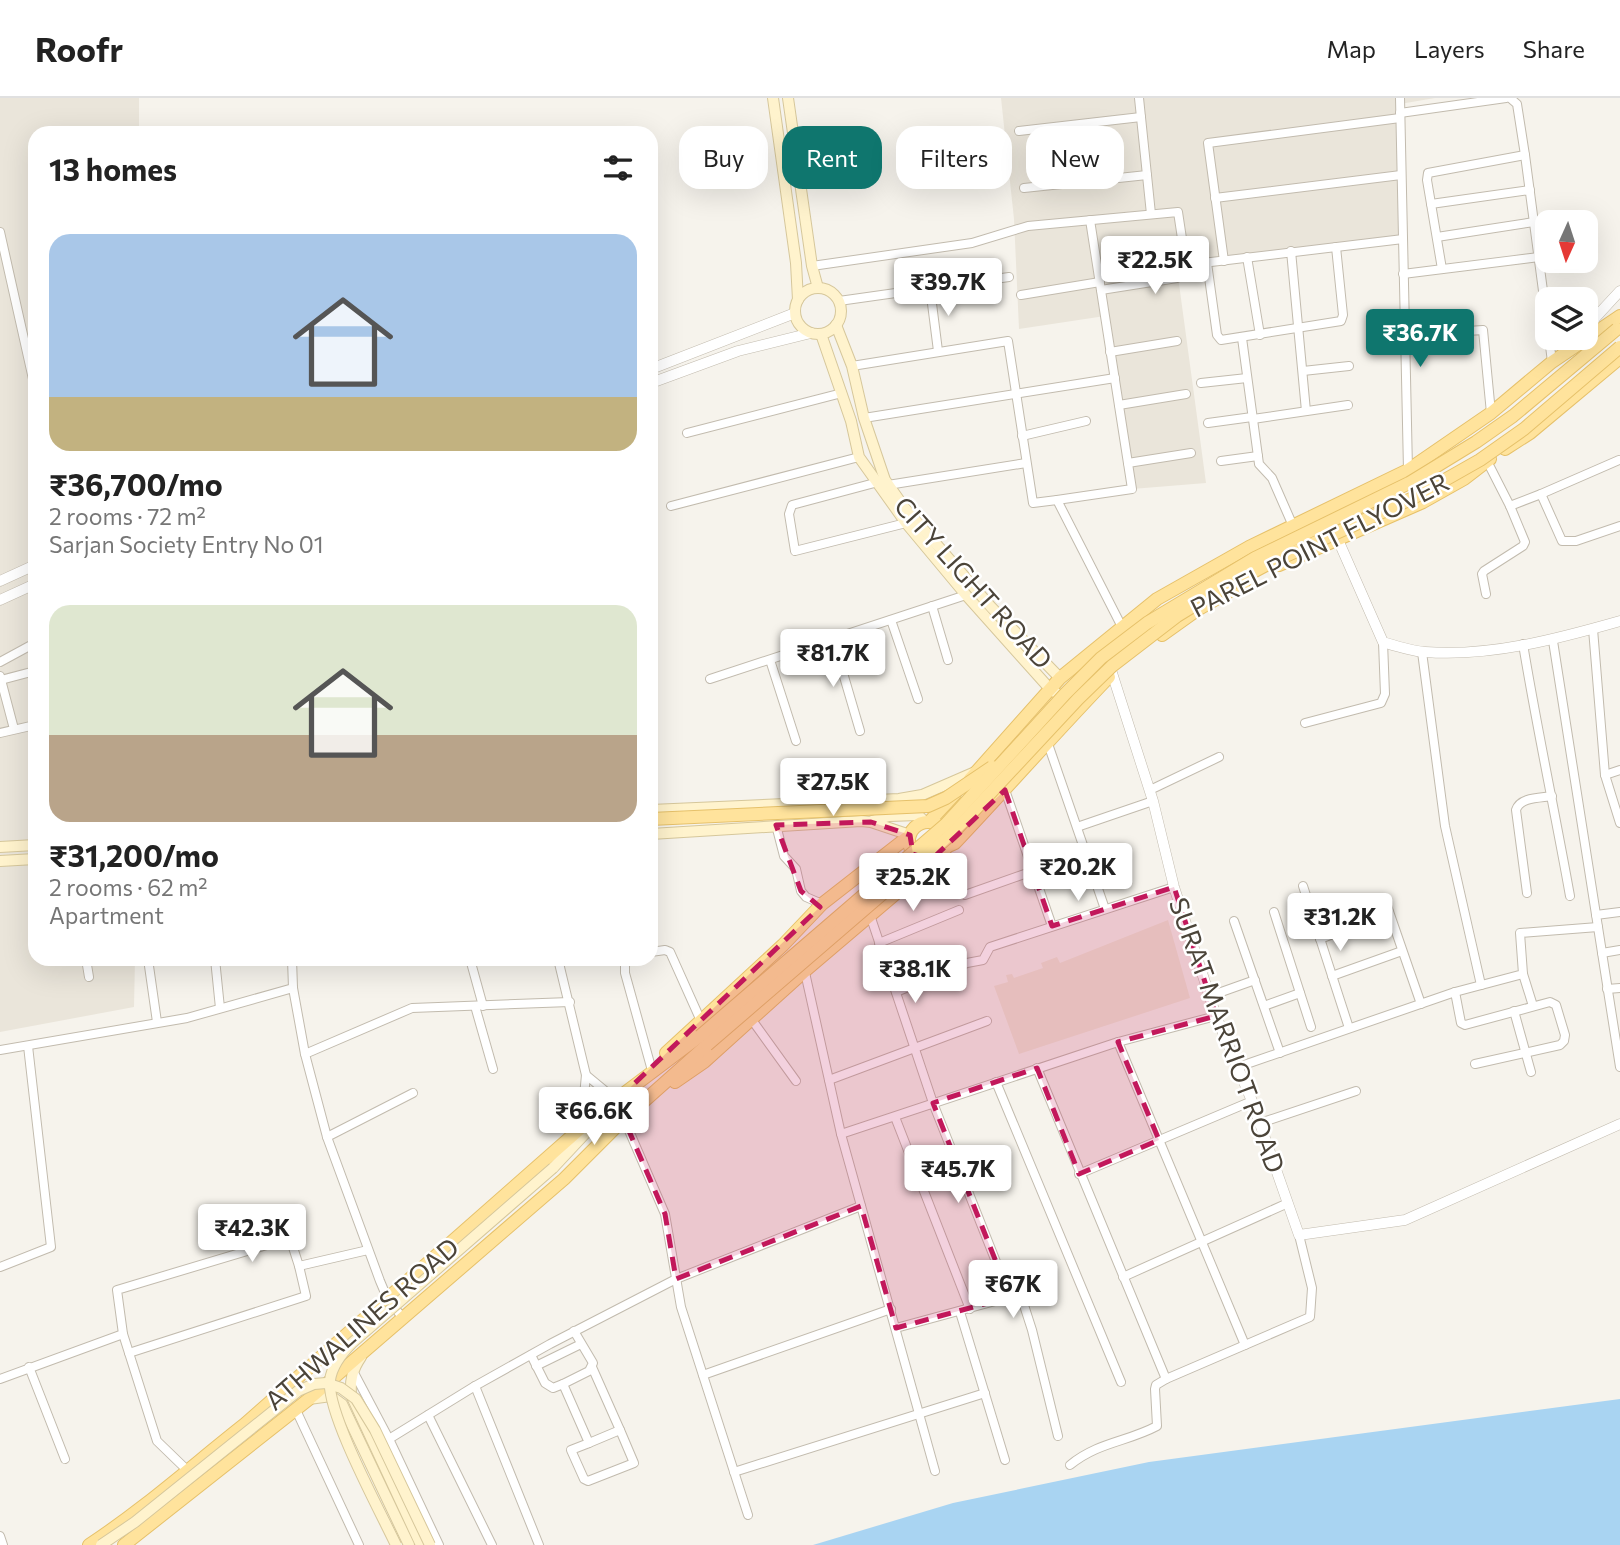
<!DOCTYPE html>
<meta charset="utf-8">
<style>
:root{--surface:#fff;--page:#f2f2f2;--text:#222;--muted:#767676;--line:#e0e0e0;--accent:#0f766e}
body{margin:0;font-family:Commissioner,sans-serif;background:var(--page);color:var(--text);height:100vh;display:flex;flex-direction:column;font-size:26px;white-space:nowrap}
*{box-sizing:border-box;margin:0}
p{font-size:23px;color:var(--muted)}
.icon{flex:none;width:38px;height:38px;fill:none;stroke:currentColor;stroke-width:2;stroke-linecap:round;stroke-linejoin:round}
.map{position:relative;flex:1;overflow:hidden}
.details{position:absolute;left:28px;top:28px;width:630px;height:840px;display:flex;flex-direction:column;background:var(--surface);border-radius:21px;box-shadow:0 7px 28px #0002}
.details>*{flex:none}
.banner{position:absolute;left:679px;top:28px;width:665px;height:63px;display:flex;gap:14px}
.needle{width:46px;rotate:183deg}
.controls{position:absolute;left:1535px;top:112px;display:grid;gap:14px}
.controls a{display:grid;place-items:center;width:63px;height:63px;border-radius:14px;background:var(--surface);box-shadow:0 7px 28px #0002;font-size:35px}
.price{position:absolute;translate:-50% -60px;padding:0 16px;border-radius:7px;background:#fff;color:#222;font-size:23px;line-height:46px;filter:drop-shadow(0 2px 4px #0008)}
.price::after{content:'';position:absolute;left:50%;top:42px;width:21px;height:16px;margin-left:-10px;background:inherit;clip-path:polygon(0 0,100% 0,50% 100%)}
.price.active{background:var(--accent);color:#fff}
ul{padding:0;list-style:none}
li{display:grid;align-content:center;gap:14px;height:371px;padding:0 21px}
li span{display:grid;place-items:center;height:217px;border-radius:21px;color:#555}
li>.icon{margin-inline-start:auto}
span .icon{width:126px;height:126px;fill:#fffc;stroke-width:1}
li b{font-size:30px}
h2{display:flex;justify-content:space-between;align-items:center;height:84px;padding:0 21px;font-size:30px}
.pill{padding:0 24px;border-radius:21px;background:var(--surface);box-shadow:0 7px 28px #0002;font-size:24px;line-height:63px}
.pill.active{background:var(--accent);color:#fff}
header{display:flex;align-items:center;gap:42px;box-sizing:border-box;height:98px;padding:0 35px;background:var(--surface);border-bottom:2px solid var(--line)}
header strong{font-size:33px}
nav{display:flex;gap:38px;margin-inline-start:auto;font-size:24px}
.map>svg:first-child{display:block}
</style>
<header>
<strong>Roofr</strong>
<nav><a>Map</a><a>Layers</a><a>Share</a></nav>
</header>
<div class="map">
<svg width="1620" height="1447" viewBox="0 0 1620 1447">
<rect width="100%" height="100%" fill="#f6f3ec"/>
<!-- residential -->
<g fill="#eae5da">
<path d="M0,0H139V35H35V861H135L134,909L0,934Z"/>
<path d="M1001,0H1435L1400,6L1403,141L1177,171L1206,385L1132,391L1105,218L1019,231L1014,121Z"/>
</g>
<!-- education -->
<path fill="#efe8d6" d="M1168,822L1190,900L1019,956L994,888L1008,884L1006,877L1012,876L1014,880L1043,870L1041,865L1057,859L1060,865Z"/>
<!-- water -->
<path fill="#a9d4f2" d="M1620,1301V1447H813L953,1405L1149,1364Z"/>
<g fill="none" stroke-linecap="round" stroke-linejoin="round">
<!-- minor casing -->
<g stroke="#c2bbae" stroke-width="10">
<g id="minor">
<path d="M1139,0L1151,116"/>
<path d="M1400,0L1408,372L1420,398"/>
<path d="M1510,0L1517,6L1525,57L1547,223"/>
<path d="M1400,15L1506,0"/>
<path d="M1019,33L1141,19"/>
<path d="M1024,90L1147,77"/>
<path d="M1215,100L1401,77"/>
<path d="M1431,106L1530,92"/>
<path d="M1090,122L1132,391L1057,402L1122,529"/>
<path d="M0,134L35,290"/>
<path d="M1437,139L1534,124"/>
<path d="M1291,153L1306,313"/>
<path d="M1247,159L1260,237"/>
<path d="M1224,163L1208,45L1400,20"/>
<path d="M1207,165L1217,237L1221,242L1341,223L1343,217L1336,149"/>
<path d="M812,168L972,145L1028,128L1178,114L1186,167L1403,141"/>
<path d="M1442,171L1427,82L1428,75L1525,57"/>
<path d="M1403,176L1539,159"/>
<path d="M930,190L938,253"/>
<path d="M1101,192L1177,180L1186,167"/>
<path d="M1021,197L1100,184"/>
<path d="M839,203L1009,179"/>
<path d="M1405,237L1483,232L1491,315"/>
<path d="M1242,240L1259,366L1272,380L1293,428"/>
<path d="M1549,240L1552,264"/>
<path d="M1110,254L1177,243"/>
<path d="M852,268L1008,243L1033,405L1057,402"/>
<path d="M1303,273L1349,268"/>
<path d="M1201,285L1247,280"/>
<path d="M1119,307L1186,296"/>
<path d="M864,320L1115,280"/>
<path d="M1253,321L1348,307"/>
<path d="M1208,325L1252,319"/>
<path d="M687,335L842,295"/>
<path d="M1022,338L1086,323"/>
<path d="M1221,363L1258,358"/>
<path d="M1487,363L1510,408L1541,396L1562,443H1576L1620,428"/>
<path d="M1128,365L1191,355"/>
<path d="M882,383L792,407L789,416L795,453L906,425"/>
<path d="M888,387L1026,365"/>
<path d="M1541,396L1619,362"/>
<path d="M671,408L859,359"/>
<path d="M1486,496L1482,476L1484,473L1523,448L1525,444L1510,408"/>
<path d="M932,508L948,562"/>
<path d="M891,522L918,601"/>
<path d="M1593,531L1605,677L1620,725"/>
<path d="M833,541L860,633"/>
<path d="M1553,543L1620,969"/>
<path d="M1523,546C1537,631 1555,714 1570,798"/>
<path d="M1422,554L1445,728L1481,887"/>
<path d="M770,562L796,643"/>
<path d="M0,564L35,545"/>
<path d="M0,578L14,631"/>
<path d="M710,581L966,497"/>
<path d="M1,582L35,573"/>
<path d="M1305,625L1381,605L1385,596L1383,544"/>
<path d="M0,635L35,627"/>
<path d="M1047,643L1105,811"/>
<path d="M1605,677L1620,672"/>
<path d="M1005,692L1052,828"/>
<path d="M1150,692L1219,659"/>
<path d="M776,727L784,758L796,771L801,793L806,799L822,806"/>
<path d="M1077,729L1153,703"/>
<path d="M1303,788L1349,930"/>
<path d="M1527,795L1516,712C1520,699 1540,700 1552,698"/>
<path d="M965,797L1033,773"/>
<path d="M1385,802L1421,906"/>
<path d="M1274,814L1311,929"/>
<path d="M870,817L933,1005L1010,1199"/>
<path d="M1596,817L1620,814"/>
<path d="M1234,823L1280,955"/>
<path d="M1320,841L1389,814"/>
<path d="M879,845L959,812"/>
<path d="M651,854L665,852L670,854L701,923"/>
<path d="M1602,855L1620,852"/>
<path d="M86,861L89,879"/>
<path d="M148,861L157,924"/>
<path d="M215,861L220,910"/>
<path d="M292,861L293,890"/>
<path d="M470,861L483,908"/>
<path d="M558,861L586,977"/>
<path d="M629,861L625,866V875L651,969"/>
<path d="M804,870L841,1036L935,1373"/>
<path d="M1523,876L1533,908"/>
<path d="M1332,878L1402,853"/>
<path d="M1607,891L1620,890"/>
<path d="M896,894L967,865L983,862L990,849L1174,789"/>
<path d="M1455,894L1461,925L1465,927L1550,904L1556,907L1565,937L1564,943L1560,947L1475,966"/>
<path d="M1210,898L1255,882"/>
<path d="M475,908L493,971"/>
<path d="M1264,908L1300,895"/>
<path d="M1514,913L1531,974"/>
<path d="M752,922L796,983"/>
<path d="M1118,944L1245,1247"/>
<path d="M0,952L187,920L293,890L305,956L327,1039L380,1183L388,1202L403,1220"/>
<path d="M305,956L412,910L570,904"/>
<path d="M1238,969L1455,894L1523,876L1520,835L1598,829"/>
<path d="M1037,970L1166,1281L1310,1219L1312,1190L1299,1137"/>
<path d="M829,982L987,923"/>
<path d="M996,984L1121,1284"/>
<path d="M895,1019L970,1211"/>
<path d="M624,1021L665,1116L681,1209L748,1417"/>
<path d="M1260,1025L1356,993"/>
<path d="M581,1029L586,977L615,1001"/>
<path d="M841,1036L1118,944L1216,918"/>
<path d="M327,1039L413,995"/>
<path d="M1079,1076L1252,1003"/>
<path d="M0,1169L51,1149L28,948"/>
<path d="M1123,1179L1288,1105"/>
<path d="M960,1214L1005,1362"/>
<path d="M896,1230L1010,1199L1022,1201L1032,1232L1058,1338"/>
<path d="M129,1255L306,1198L299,1168"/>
<path d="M531,1257L545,1285L553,1290L563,1286L589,1345L571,1352L584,1381L588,1383L634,1365L620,1332"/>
<path d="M536,1268L581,1246"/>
<path d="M29,1269L65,1361"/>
<path d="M352,1271L389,1341L439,1447"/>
<path d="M703,1277L891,1211"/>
<path d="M0,1281L123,1236"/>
<path d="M563,1286L589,1273L593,1265L574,1233"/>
<path d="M475,1288L539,1447"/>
<path d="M296,1312L359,1447"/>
<path d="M428,1317L492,1447"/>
<path d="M389,1341L475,1288L550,1246L676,1181L861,1108"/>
<path d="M589,1345L620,1332L592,1269"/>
<path d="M1070,1367C1098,1344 1127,1344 1157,1328L1155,1291L1156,1287L1166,1281"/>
<path d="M187,1372L157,1343L123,1236L117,1192L290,1140L299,1168L368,1152"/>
<path d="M734,1374L985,1295"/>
<path d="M0,1438L3,1447"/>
</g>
</g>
<!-- tertiary casing -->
<g stroke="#c2bbae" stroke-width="11">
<g id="tertiary">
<path d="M1586,239L1595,220L1620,193"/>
<path d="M651,271L795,215"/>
<path d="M651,285L738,253L811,235"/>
<path d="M1335,435L1383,544C1396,548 1411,553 1425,554C1490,559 1557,541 1620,523"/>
<path d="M0,483L35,467"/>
<path d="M0,502L35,486"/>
<path d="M1112,575L1153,703L1174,789L1216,918L1252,1003L1299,1137L1405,1122L1620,1026"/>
</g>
</g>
<!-- secondary casing -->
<g stroke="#d6c79b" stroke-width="12">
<g id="secondary">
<path d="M773,0L796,165L798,202"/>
<path d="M788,0L812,168L818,190"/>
<circle cx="818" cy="213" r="23"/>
<path d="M836,227L852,268L864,320L885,382L904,409L991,509L1060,580"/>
<path d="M821,236L851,323L859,359L906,425L966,497L1050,591L1069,603"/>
<path d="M651,712L899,701L922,697L975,674"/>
<path d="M872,723L889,718L918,717L925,724"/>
<path d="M651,736L861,723L871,724L910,737"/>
<path d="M0,749L35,747"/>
<path d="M0,763L35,761"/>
<path d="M553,1070L596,1024"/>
<path d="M361,1259C352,1272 350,1283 351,1297L421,1447"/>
<path d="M309,1301L331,1298L342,1306L409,1447"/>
</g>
</g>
<!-- primary casing -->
<g stroke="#e6c16a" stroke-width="14">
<g id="primary">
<path d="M1505,351L1530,335L1620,260"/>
<path d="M1279,467L1423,404L1464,381L1490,361"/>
<path d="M1162,537L1197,512L1244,485"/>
<path d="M970,681L1060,580L1157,501L1249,449L1408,372L1491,315L1552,264L1620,218"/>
<circle cx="928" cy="743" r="19"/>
<path d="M929,724L955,696"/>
<path d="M946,749L955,745C1007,690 1057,633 1109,579"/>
<path d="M666,955L783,847L822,806L909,738"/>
<path d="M675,984L704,964L806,872L926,770L931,762"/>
<path d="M89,1447C144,1411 193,1367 245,1326L598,1015L700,938"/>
<path d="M124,1447L309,1301L564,1081L624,1021L707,947"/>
</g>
</g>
<!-- minor -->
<use href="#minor" stroke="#fff" stroke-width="8"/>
<!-- tertiary -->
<use href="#tertiary" stroke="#fff" stroke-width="10"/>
<!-- secondary -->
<use href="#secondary" stroke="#fff3cd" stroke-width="10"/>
<!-- primary -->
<use href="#primary" stroke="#ffe39c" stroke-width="12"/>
<!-- secondary-bridge casing -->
<g stroke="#d6c79b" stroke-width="12" stroke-linecap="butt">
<g id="secondary-bridge">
<path d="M101,1447L135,1424L298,1293L314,1286L326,1285L341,1290L356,1301L375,1332L430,1447"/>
<path d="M396,1447C380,1413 326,1314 330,1282C332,1268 342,1255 352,1245L553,1070"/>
</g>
</g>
<!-- primary-bridge casing -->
<g stroke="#e6c16a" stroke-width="14" stroke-linecap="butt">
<g id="primary-bridge">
<path d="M651,721L928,708L946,700L992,669"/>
<path d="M700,938L946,726L1065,596L1101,560L1147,525L1255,460L1409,385L1476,344L1513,318L1617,231"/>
<path d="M707,947L953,735L1078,601L1112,568L1177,518L1221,491L1266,467L1413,400L1480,362L1524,331L1620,249"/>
</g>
</g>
<!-- secondary-bridge -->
<use href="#secondary-bridge" stroke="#fff3cd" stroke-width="10"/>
<!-- primary-bridge -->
<use href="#primary-bridge" stroke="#ffe39c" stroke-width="12"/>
</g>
<!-- marked area -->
<path fill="#c2185b" fill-opacity="0.2" stroke="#c2185b" stroke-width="5" stroke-dasharray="14 9" stroke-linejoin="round" d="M1005,692L1052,828L1174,789L1216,918L1118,944L1159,1042L1079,1076L1037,970L933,1005L1010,1199L896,1230L861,1108L676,1181L665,1116L616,1003L820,809L801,793L776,727L871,724L910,737L913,756L931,762Z"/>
<g text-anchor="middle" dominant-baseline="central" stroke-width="5" stroke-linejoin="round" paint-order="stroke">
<!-- street labels -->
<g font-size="26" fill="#4b4439" stroke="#fff">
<text transform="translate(1319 446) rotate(-27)">PAREL POINT FLYOVER</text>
<text transform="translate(974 484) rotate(48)">CITY LIGHT ROAD</text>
<text transform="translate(1228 937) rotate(70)">SURAT MARRIOT ROAD</text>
<text transform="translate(361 1225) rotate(-41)">ATHWALINES ROAD</text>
</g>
</g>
</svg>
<div class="controls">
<a><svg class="needle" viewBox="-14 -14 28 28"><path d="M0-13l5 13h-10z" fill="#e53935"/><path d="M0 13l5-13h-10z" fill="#767676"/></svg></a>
<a><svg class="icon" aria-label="layers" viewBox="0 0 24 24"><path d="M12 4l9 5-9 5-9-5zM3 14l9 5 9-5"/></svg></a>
</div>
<b class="price" style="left:1155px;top:198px">₹22.5K</b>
<b class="price" style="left:948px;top:220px">₹39.7K</b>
<b class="price active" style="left:1420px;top:271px">₹36.7K</b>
<b class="price" style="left:833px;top:591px">₹81.7K</b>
<b class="price" style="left:833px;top:720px">₹27.5K</b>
<b class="price" style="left:1078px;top:805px">₹20.2K</b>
<b class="price" style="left:913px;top:815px">₹25.2K</b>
<b class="price" style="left:1340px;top:855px">₹31.2K</b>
<b class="price" style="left:915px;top:907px">₹38.1K</b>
<b class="price" style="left:594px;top:1049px">₹66.6K</b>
<b class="price" style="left:958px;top:1107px">₹45.7K</b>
<b class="price" style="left:252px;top:1166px">₹42.3K</b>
<b class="price" style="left:1013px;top:1222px">₹67K</b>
<div class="banner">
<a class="pill">Buy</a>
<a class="pill active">Rent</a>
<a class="pill">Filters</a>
<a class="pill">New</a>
</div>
<section class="details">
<h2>13 homes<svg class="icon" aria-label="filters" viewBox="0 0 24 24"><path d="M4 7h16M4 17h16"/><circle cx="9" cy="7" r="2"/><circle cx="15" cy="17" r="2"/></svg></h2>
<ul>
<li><span style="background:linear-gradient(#a9c7e8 75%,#c2b280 0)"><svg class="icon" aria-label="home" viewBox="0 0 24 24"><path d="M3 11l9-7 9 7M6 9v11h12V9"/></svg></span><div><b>₹36,700/mo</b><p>2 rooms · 72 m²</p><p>Sarjan Society Entry No 01</p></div></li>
<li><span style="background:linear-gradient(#dfe7d0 60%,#b9a48a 0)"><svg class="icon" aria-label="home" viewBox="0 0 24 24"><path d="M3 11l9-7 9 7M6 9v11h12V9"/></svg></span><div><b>₹31,200/mo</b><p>2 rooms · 62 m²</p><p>Apartment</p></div></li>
</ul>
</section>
</div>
